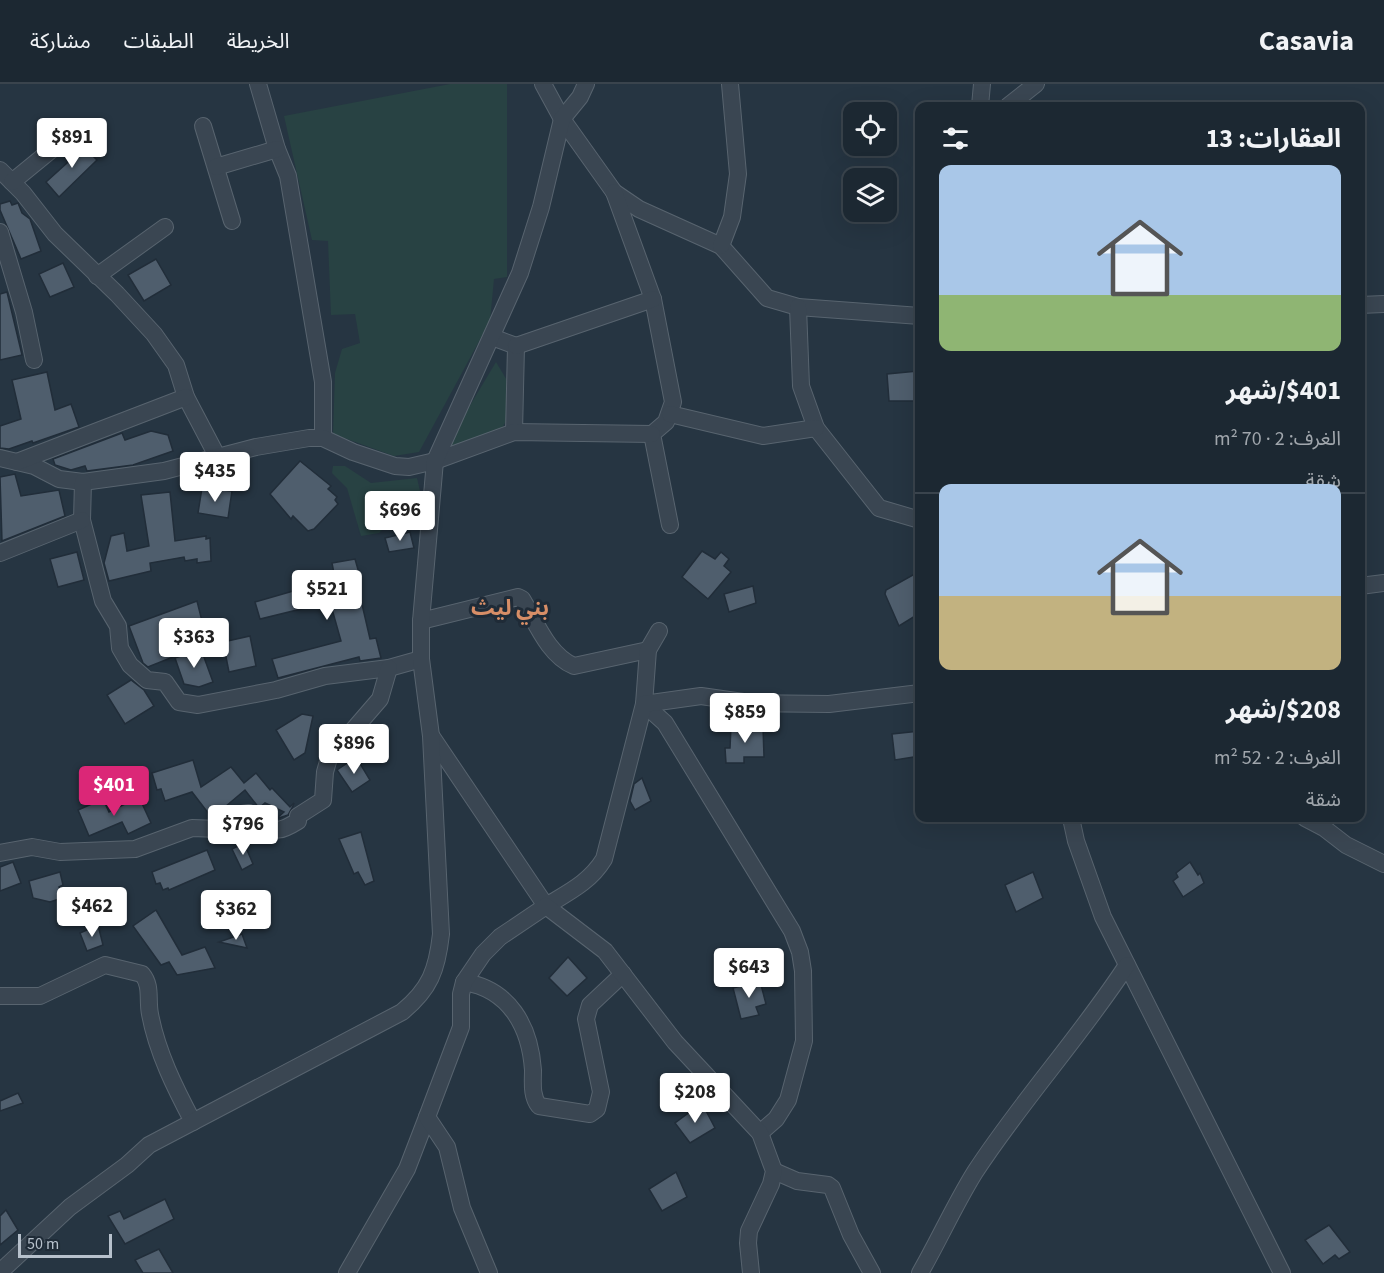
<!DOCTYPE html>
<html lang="ar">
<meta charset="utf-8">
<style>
:root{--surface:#1c2832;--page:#29343e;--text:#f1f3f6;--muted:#a0a6ac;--line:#3a444d;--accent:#db2777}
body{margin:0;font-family:"Source Sans 3","Noto Sans Arabic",sans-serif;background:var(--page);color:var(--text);direction:rtl;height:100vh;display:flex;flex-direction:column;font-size:22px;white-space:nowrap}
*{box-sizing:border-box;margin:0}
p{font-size:20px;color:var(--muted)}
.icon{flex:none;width:33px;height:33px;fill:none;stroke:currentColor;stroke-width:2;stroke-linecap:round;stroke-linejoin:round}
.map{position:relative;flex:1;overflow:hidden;direction:ltr}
.sheet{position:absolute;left:915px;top:18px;width:450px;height:720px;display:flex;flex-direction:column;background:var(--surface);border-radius:12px;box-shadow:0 6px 24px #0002,0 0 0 2px var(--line);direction:rtl}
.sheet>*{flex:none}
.buttons{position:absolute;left:843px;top:18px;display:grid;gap:12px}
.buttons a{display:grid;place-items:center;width:54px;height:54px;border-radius:12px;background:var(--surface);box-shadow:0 6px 24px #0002,0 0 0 2px var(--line);font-size:30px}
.scale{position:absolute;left:18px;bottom:15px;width:94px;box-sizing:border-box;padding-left:6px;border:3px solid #b7c1cc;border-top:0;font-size:16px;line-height:21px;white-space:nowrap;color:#b7c1cc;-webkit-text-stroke:4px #1f2b37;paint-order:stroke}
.price{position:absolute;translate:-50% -51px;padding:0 14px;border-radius:6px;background:#fff;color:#222;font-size:20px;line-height:39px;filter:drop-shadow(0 2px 3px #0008)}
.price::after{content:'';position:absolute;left:50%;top:36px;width:18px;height:14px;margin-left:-9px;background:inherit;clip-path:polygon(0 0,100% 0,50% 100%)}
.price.active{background:var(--accent);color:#fff}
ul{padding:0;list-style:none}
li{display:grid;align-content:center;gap:12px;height:318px;padding:0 24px}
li+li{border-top:2px solid var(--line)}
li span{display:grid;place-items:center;height:186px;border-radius:12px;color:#555}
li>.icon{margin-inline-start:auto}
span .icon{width:108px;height:108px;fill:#fffc;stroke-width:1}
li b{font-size:26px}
h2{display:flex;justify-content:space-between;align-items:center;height:72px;padding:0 24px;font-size:26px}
header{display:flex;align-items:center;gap:36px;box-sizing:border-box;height:84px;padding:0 30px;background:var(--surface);border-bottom:2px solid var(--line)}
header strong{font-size:28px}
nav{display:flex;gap:33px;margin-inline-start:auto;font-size:21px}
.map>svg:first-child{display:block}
</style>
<header>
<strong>Casavia</strong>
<nav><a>الخريطة</a><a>الطبقات</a><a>مشاركة</a></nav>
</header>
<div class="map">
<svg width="1384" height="1189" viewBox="0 0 1384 1189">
<rect width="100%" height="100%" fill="#263542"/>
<!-- green -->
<g fill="#284243">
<path d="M450,0H507V193L494,195L490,237L419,368L394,372L333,350L335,289L342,265L360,259L355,230L331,231L328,157L312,156L284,32Z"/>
<path d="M496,278L508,298L506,337L499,350L438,375Z"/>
<path d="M333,382H345L371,399L417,394L420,407L379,449L361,452L347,404L332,389Z"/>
</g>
<!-- building -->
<g fill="#4f5e6d" stroke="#212d39" stroke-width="1.5">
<path d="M84,58L95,68L92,71L97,76L59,113L46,98L68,78L65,72Z"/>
<path d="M10,117L12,121L18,119L22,129L30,135L41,167L21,175L0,126V120Z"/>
<path d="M156,175L171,201L144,217L128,191Z"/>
<path d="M63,179L74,203L50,213L39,190Z"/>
<path d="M7,208L22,271L0,276V210Z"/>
<path d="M918,287L919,317H889L887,290Z"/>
<path d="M47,288L55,326L71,320L79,343L33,359L32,357L9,365L0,364V342L21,335L12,296Z"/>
<path d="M151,347L168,351L173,367L133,381L87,387L85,382L71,386L55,381L53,375L122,349L125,356Z"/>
<path d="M300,377L331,402L328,405L337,413L335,416L338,420L314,445L308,447L293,432L291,435L270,410Z"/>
<path d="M15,390L21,412L59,406L65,432L2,457L0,393Z"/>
<path d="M202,404L232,407L228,434L198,429Z"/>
<path d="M170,408L175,457L206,452V455L210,454L211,477L197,479V475L185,477L184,473L150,479L151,487L109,497L104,479L111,452L124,449L127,467L149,462L141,411Z"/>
<path d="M410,448L414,464L389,468L385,454Z"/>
<path d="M702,467L715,475L721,468L729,475L724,482L731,488L708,515L682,493Z"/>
<path d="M77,468L84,496L58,503L50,475Z"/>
<path d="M355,475L359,489L355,490L370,555L376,554L381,574L360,577L359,573L278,594L272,575L341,557L330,518L260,535L255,518L335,495L332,479Z"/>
<path d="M920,487V529L899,542L885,510L886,506Z"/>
<path d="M753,502L756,519L729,528L724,510Z"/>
<path d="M197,517L202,537L164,547L173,573L148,583L143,579L129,542Z"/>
<path d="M250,552L256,582L229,588L223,558Z"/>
<path d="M201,565L213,598L199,603L184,600L175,574Z"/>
<path d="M131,596L144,606L154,622L125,640L107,611Z"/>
<path d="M302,630L313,632L305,669L294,676L276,646Z"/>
<path d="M731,642L763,643L764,673H744V679H726L725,664H730Z"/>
<path d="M920,647V672L895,676L892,650Z"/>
<path d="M356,673L370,696L352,708L337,686Z"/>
<path d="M193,676L201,703L231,683L244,699L256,689L270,706L272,704L290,723L294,719L293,722L288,731L276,735L284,728L265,719L259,724L245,706L212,734L192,708L165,717L161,705L157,706L152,689Z"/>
<path d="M642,694L651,717L635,726L630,717L634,700Z"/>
<path d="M139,713L151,739L128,750L122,738L89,752L78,726L103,715L109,728Z"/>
<path d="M361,748L374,797L365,801L358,788L354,790L339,755Z"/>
<path d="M244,759L253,780L242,786L232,765Z"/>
<path d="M207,766L215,786L169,806L168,804L163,806L160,799L156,800L152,788Z"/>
<path d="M13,778L21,799L0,807V783Z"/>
<path d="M1190,778L1198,791L1200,789L1204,799L1183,813L1173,797L1178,793L1176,789Z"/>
<path d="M60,788L63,801L59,803L62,814L50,818L33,814L29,797Z"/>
<path d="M1033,788L1043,814L1016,828L1005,801Z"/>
<path d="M156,826L182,871L205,863L215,884L177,891L169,878L161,881L133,842Z"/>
<path d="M98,841L103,861L87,867L80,849Z"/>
<path d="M242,850L247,864L219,858Z"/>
<path d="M568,873L587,894L567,912L549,894Z"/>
<path d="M760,897L766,920L756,923L759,931L741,935L733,904Z"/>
<path d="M18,1009L23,1019L0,1027V1017Z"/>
<path d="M698,1022L699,1026L704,1023L715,1044L690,1059L675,1039Z"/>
<path d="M676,1088L687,1113L662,1127L649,1105Z"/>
<path d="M165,1115L174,1135L125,1160L108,1132L120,1127L124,1135Z"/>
<path d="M6,1126L18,1146L0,1161V1132Z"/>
<path d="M1329,1141L1350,1168L1339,1175L1335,1171L1323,1180L1305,1156Z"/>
<path d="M159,1165L173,1189H143L135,1176Z"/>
</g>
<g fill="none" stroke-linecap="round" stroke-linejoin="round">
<!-- minor casing -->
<g stroke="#58646f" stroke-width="18">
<g id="minor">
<path d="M258,0L277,65L288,92L323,298V354"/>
<path d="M543,0L562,35L614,108L639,125L721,162L767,214L798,223L920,232"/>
<path d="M980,22L982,0"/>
<path d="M1008,22L1036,0"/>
<path d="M203,42L232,137"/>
<path d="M216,83L277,65"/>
<path d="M0,86L23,109L55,150L117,210L154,250L176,281L186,313L217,372"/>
<path d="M12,98L67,53"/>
<path d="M614,108L653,215L673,318L666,338L652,350L670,441"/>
<path d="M0,148L24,228L34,276"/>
<path d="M721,162L732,133L738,90L730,0"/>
<path d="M97,192L165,143"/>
<path d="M1360,221L1384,220"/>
<path d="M798,223L801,302L816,344L879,424L920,436"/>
<path d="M492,253L516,262L514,348"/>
<path d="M516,262L653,215"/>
<path d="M670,330L763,352L816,344"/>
<path d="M0,374L34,382L59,395L83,398L164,387L256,363L309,354H323L353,368L395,382L409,383L435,377L514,348L652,350"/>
<path d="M17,378L186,313"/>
<path d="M83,398L82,436L103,517L118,542L120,564L130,581L147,596L165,598L179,618L198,621L276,606L325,592L389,584L421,575"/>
<path d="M0,469L82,436"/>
<path d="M1360,502L1384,499"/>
<path d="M421,537L518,513L522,515C536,538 548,571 574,582L648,566"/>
<path d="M659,547L648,566L644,620L665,639L792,847L800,868L803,887L804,957L788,1016L776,1035L760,1049"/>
<path d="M432,653L546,822C569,808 590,798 604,775L644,620L701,612L750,619L829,620L920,609"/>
<path d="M1071,734L1076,757L1103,833L1282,1189"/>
<path d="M1305,734L1324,744L1346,761L1384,780"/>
<path d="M0,769L32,763L60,768L135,765L192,744L219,745L228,732L249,729L253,739L259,737C275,750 282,747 298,737V732L323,716L325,688L329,674L380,615L389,584"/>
<path d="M464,898C509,905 530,942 533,986C533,998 531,1012 539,1022L590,1030L597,1025L601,1008L586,935L590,921L623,890"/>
<path d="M0,912H40L105,881L142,890C152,902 147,915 150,930C157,968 175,1004 193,1038"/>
<path d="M774,1087L797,1097L828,1101L832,1104L851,1151L872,1189"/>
<path d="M0,1188L70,1123L127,1081L149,1061L402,928C430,905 437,886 441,850L431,652L421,575V537L435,377L520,189L541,123L562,35L580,13L586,0"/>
<path d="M347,1189L407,1085L427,1033"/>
<path d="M489,1189L462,1124L447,1063L427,1033L461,943V910L464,898L483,870L500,853L546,822L605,867L675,958L760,1049L774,1087L771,1100L749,1147L748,1159L751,1189"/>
<path d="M920,1189C939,1156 955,1120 975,1088C1022,1016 1080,953 1127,881"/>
</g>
</g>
<!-- minor -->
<use href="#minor" stroke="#3a4652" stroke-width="16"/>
</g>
<g text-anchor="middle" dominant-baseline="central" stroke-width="6" stroke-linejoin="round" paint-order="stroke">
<!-- quarter labels -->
<g font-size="22" font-weight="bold" fill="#d78e67" stroke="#1f2b37">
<text x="510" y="524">بني ليث</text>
</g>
</g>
</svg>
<div class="buttons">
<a><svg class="icon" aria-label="locate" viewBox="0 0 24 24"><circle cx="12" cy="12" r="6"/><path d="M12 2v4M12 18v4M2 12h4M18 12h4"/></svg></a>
<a><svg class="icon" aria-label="layers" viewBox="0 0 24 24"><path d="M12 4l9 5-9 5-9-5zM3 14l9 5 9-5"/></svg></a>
</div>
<div class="scale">50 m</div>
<b class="price" style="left:72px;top:85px">$891</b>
<b class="price" style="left:215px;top:419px">$435</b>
<b class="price" style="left:400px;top:458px">$696</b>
<b class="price" style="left:327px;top:537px">$521</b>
<b class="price" style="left:194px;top:585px">$363</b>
<b class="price" style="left:745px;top:660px">$859</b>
<b class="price" style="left:354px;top:691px">$896</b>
<b class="price active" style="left:114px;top:733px">$401</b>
<b class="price" style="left:243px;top:772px">$796</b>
<b class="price" style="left:92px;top:854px">$462</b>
<b class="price" style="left:236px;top:857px">$362</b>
<b class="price" style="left:749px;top:915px">$643</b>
<b class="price" style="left:695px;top:1040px">$208</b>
<section class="sheet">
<h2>العقارات: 13<svg class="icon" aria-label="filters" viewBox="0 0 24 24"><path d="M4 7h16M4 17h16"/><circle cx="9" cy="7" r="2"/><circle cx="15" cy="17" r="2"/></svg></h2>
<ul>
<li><span style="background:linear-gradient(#a9c7e8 70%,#8fb573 0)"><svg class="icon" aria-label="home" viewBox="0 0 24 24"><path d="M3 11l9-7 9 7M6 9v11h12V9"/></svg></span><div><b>$401/شهر</b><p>الغرف: 2 · 70 m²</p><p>شقة</p></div></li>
<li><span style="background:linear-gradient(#a9c7e8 60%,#c2b280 0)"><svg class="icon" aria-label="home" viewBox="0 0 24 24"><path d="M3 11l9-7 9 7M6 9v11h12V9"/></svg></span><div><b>$208/شهر</b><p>الغرف: 2 · 52 m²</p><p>شقة</p></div></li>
</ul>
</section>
</div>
